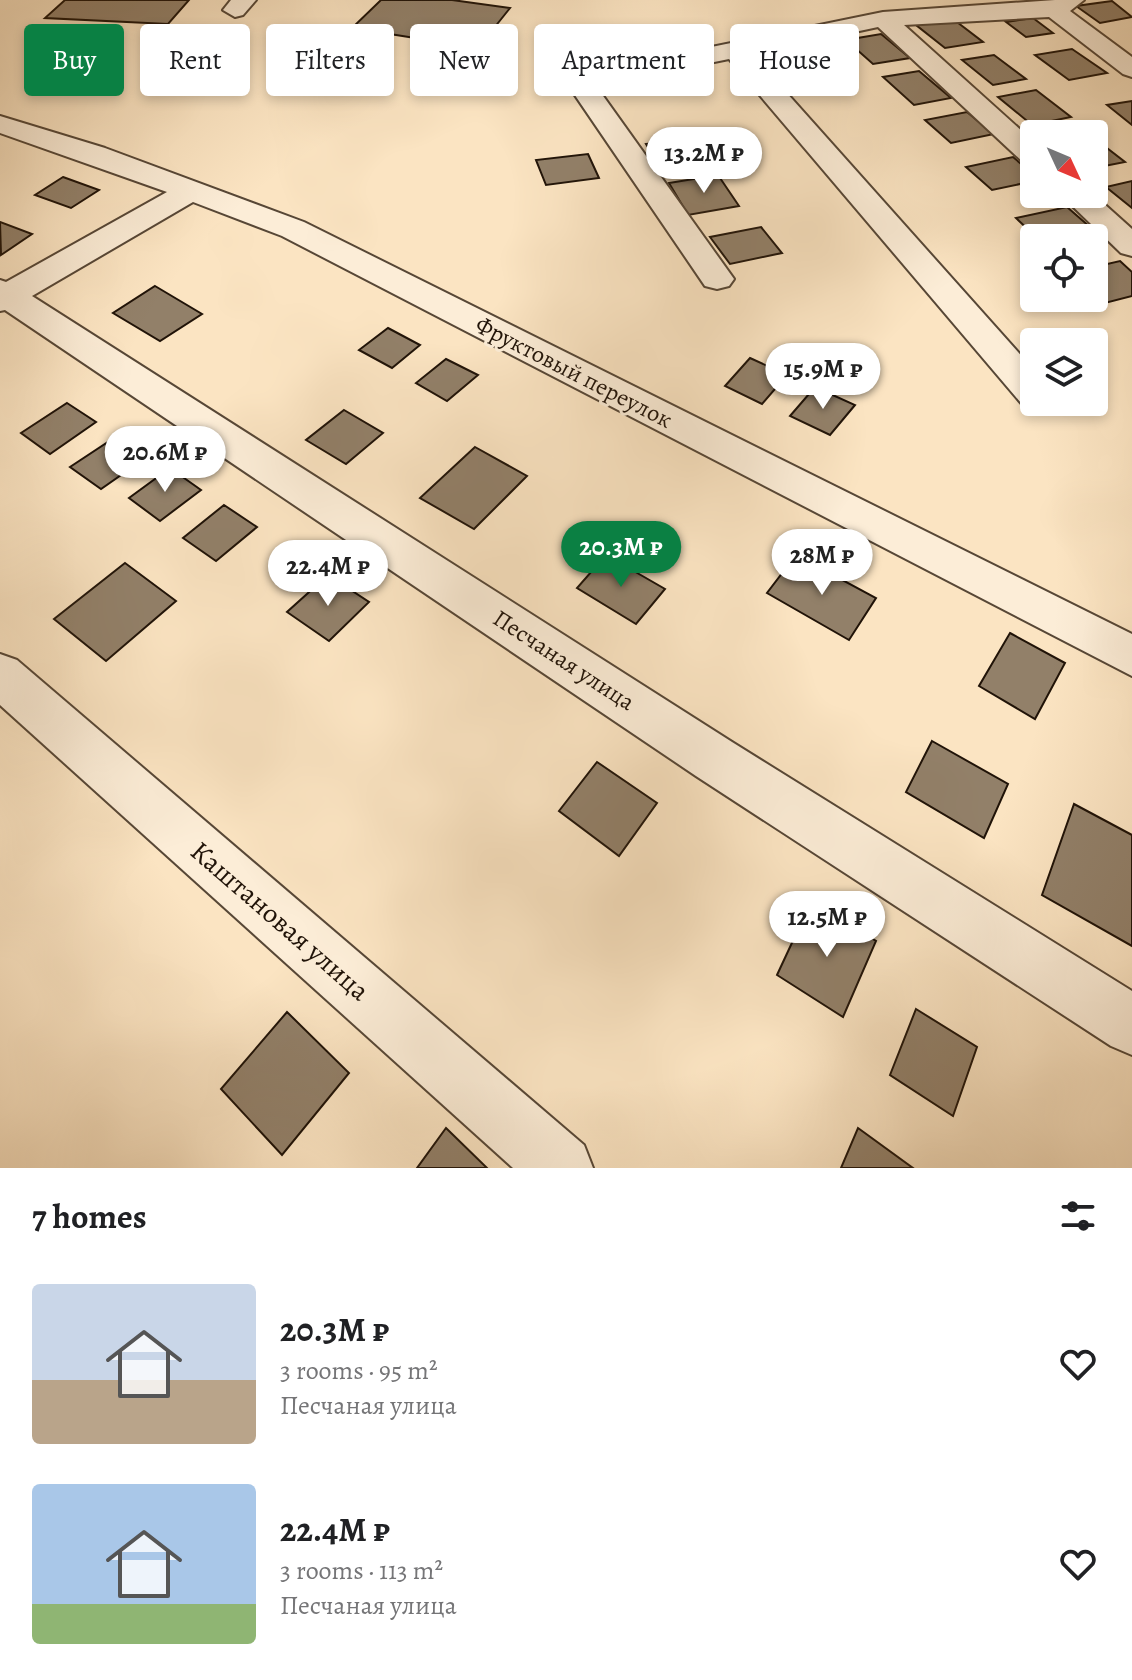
<!DOCTYPE html>
<meta charset="utf-8">
<style>
:root{--surface:#fff;--page:#f2f2f2;--text:#202124;--muted:#757577;--accent:#0b8043}
body{margin:0;font-family:Alegreya,serif;background:var(--page);color:var(--text);height:100vh;display:flex;flex-direction:column;font-size:30px;white-space:nowrap}
*{box-sizing:border-box;margin:0}
p{font-size:26px;color:var(--muted)}
.icon{flex:none;width:44px;height:44px;fill:none;stroke:currentColor;stroke-width:2;stroke-linecap:round;stroke-linejoin:round}
.map{position:relative;height:1168px;overflow:hidden}
.sheet{display:flex;flex-direction:column;background:var(--surface);flex:1}
.sheet>*{flex:none}
.hud{position:absolute;left:24px;top:24px;width:1084px;height:72px;display:flex;gap:16px}
.needle{width:52px;rotate:134deg}
.tools{position:absolute;left:1020px;top:120px;display:grid;gap:16px}
.tools a{display:grid;place-items:center;width:88px;height:88px;border-radius:8px;background:var(--surface);box-shadow:0 4px 12px #0003;font-size:40px}
.price{position:absolute;translate:-50% -68px;padding:0 18px;border-radius:28px;background:#fff;color:#222;font-size:26px;line-height:52px;filter:drop-shadow(0 2px 4px #0008)}
.price::after{content:'';position:absolute;left:50%;top:48px;width:24px;height:18px;margin-left:-12px;background:inherit;clip-path:polygon(0 0,100% 0,50% 100%)}
.price.active{background:var(--accent);color:#fff}
ul{padding:0;list-style:none}
li{display:flex;align-items:center;gap:24px;height:200px;padding:0 32px}
li span{display:grid;place-items:center;flex:none;width:224px;height:160px;border-radius:8px;color:#555}
li>.icon{margin-inline-start:auto}
span .icon{width:96px;height:96px;fill:#fffc;stroke-width:1}
li b{font-size:34px}
h2{display:flex;justify-content:space-between;align-items:center;height:96px;padding:0 32px;font-size:34px}
.chip{padding:0 28px;border-radius:8px;background:var(--surface);box-shadow:0 4px 12px #0003;font-size:28px;line-height:72px}
.chip.active{background:var(--accent);color:#fff}
.map>svg:first-child{display:block}
</style>
<div class="map">
<svg width="1132" height="1168" viewBox="0 0 1132 1168">
<rect width="100%" height="100%" fill="#fbe4c2"/>
<filter id="stains"><feTurbulence type="fractalNoise" baseFrequency=".0025" numOctaves="4"/><feColorMatrix values="0 0 0 0 .2 0 0 0 0 .09 0 0 0 0 .02 0 0 0 .5 -.17"/></filter>
<radialGradient id="worn" r=".72"><stop offset=".6" stop-color="#630" stop-opacity="0"/><stop offset="1" stop-color="#630" stop-opacity=".3"/></radialGradient>
<!-- building -->
<g fill="#928069" stroke="#201308" stroke-width="2">
<path d="M65,0H189L168,24L45,18Z"/>
<path d="M381,0H452L510,8L478,48L352,28Z"/>
<path d="M1112,1L1132,17L1100,23L1076,6Z"/>
<path d="M1033,18L1053,33L1026,37L1006,22Z"/>
<path d="M953,19L983,42L945,48L916,25Z"/>
<path d="M881,34L910,58L873,64L846,40Z"/>
<path d="M1072,49L1107,73L1069,80L1035,55Z"/>
<path d="M994,55L1026,79L993,85L962,60Z"/>
<path d="M919,71L951,98L914,105L883,77Z"/>
<path d="M1036,90L1071,117L1032,125L998,97Z"/>
<path d="M1132,101V125L1107,105Z"/>
<path d="M967,112L994,134L951,143L925,120Z"/>
<path d="M693,137L709,161L661,168L646,144Z"/>
<path d="M1094,138L1125,162L1094,168Z"/>
<path d="M588,154L599,178L546,185L536,160Z"/>
<path d="M1013,157L1034,175V181L992,190L966,167Z"/>
<path d="M718,175L739,206L688,215L669,183Z"/>
<path d="M63,177L99,190L71,208L35,195Z"/>
<path d="M1132,181V208L1106,187Z"/>
<path d="M1067,207L1098,234L1079,238H1037L1016,218Z"/>
<path d="M0,222L32,234L1,255Z"/>
<path d="M761,227L782,253L730,264L710,237Z"/>
<path d="M1120,261L1132,272V296L1105,303L1094,292V267Z"/>
<path d="M155,286L202,314L160,341L113,313Z"/>
<path d="M388,328L420,345L392,368L359,350Z"/>
<path d="M750,358L787,375L762,404L725,386Z"/>
<path d="M446,359L478,375L447,401L416,383Z"/>
<path d="M815,387L855,405L830,435L790,416Z"/>
<path d="M67,403L96,422L50,454L21,433Z"/>
<path d="M344,410L383,433L346,464L306,440Z"/>
<path d="M114,438L144,459L101,489L70,467Z"/>
<path d="M475,447L527,476L474,529L420,498Z"/>
<path d="M170,468L201,490L160,521L129,498Z"/>
<path d="M224,505L257,527L216,561L183,538Z"/>
<path d="M606,555L665,589L636,624L577,588Z"/>
<path d="M796,555L876,598L849,640L767,593Z"/>
<path d="M125,563L176,601L106,661L54,619Z"/>
<path d="M328,575L369,602L329,641L287,612Z"/>
<path d="M1010,633L1065,663L1035,719L979,686Z"/>
<path d="M932,741L1008,784L984,838L906,792Z"/>
<path d="M597,762L657,803L619,856L559,811Z"/>
<path d="M1074,804L1132,835V946L1042,895Z"/>
<path d="M811,902L876,941L843,1017L777,975Z"/>
<path d="M916,1009L977,1047L953,1116L890,1075Z"/>
<path d="M287,1012L349,1073L282,1155L221,1089Z"/>
<path d="M446,1128L487,1168H417Z"/>
<path d="M858,1128L913,1168H841Z"/>
</g>
<g fill="none" stroke-linecap="round" stroke-linejoin="round">
<!-- minor casing -->
<g stroke="#574736" stroke-width="4">
<g id="minor">
<path d="M231,0H256L243,15L235,17L223,10Z"/>
<path d="M1055,0H1084L1070,11L1132,57V77L1123,74L1049,17L904,25L1034,142V166L1024,163L878,27L752,54L1034,370V402H1048L1034,407L1021,403L729,59L596,86L734,279L729,286L717,289L705,286L566,82L570,76L579,74L883,12Z"/>
<path d="M0,116L105,148L304,222L1132,634V676L282,236L193,202L32,296L732,742L1132,991V1055L1111,1046L696,776L5,310L0,311V280L6,282L167,192L0,133Z"/>
<path d="M1060,194H1093L1132,229V256L1121,253Z"/>
<path d="M0,654L17,660L584,1145L593,1168H513L0,705Z"/>
</g>
</g>
<!-- minor -->
<use href="#minor" fill="#fcedd7" fill-rule="evenodd"/>
</g>
<g text-anchor="middle" dominant-baseline="central" stroke-width="6" stroke-linejoin="round" paint-order="stroke">
<!-- street labels -->
<g font-size="24" fill="#201308" stroke="#fcedd7">
<text transform="translate(574 372) rotate(27)">Фруктовый переулок</text>
<text transform="translate(564 660) rotate(33)">Песчаная улица</text>
</g>
<!-- near-street labels -->
<g font-size="28" fill="#201308" stroke="#fcedd7">
<text transform="translate(280 921) rotate(41)">Каштановая улица</text>
</g>
</g>
<rect width="100%" height="100%" filter="url(#stains)"/>
<rect width="100%" height="100%" fill="url(#worn)"/>
</svg>
<div class="tools">
<a><svg class="needle" viewBox="-14 -14 28 28"><path d="M0-13l5 13h-10z" fill="#e53935"/><path d="M0 13l5-13h-10z" fill="#757577"/></svg></a>
<a><svg class="icon" aria-label="locate" viewBox="0 0 24 24"><circle cx="12" cy="12" r="6"/><path d="M12 2v4M12 18v4M2 12h4M18 12h4"/></svg></a>
<a><svg class="icon" aria-label="layers" viewBox="0 0 24 24"><path d="M12 4l9 5-9 5-9-5zM3 14l9 5 9-5"/></svg></a>
</div>
<b class="price" style="left:704px;top:195px">13.2M ₽</b>
<b class="price" style="left:823px;top:411px">15.9M ₽</b>
<b class="price" style="left:165px;top:494px">20.6M ₽</b>
<b class="price active" style="left:621px;top:589px">20.3M ₽</b>
<b class="price" style="left:822px;top:597px">28M ₽</b>
<b class="price" style="left:328px;top:608px">22.4M ₽</b>
<b class="price" style="left:827px;top:959px">12.5M ₽</b>
<div class="hud">
<a class="chip active">Buy</a>
<a class="chip">Rent</a>
<a class="chip">Filters</a>
<a class="chip">New</a>
<a class="chip">Apartment</a>
<a class="chip">House</a>
</div>
</div>
<section class="sheet">
<h2>7 homes<svg class="icon" aria-label="filters" viewBox="0 0 24 24"><path d="M4 7h16M4 17h16"/><circle cx="9" cy="7" r="2"/><circle cx="15" cy="17" r="2"/></svg></h2>
<ul>
<li><span style="background:linear-gradient(#c9d6e8 60%,#b9a48a 0)"><svg class="icon" aria-label="home" viewBox="0 0 24 24"><path d="M3 11l9-7 9 7M6 9v11h12V9"/></svg></span><div><b>20.3M ₽</b><p>3 rooms · 95 m²</p><p>Песчаная улица</p></div><svg class="icon" aria-label="heart" viewBox="0 0 24 24"><path d="M12 20l-8-8c-3-5 5-10 8-4 3-6 11-1 8 4z"/></svg></li>
<li><span style="background:linear-gradient(#a9c7e8 75%,#8fb573 0)"><svg class="icon" aria-label="home" viewBox="0 0 24 24"><path d="M3 11l9-7 9 7M6 9v11h12V9"/></svg></span><div><b>22.4M ₽</b><p>3 rooms · 113 m²</p><p>Песчаная улица</p></div><svg class="icon" aria-label="heart" viewBox="0 0 24 24"><path d="M12 20l-8-8c-3-5 5-10 8-4 3-6 11-1 8 4z"/></svg></li>
</ul>
</section>
